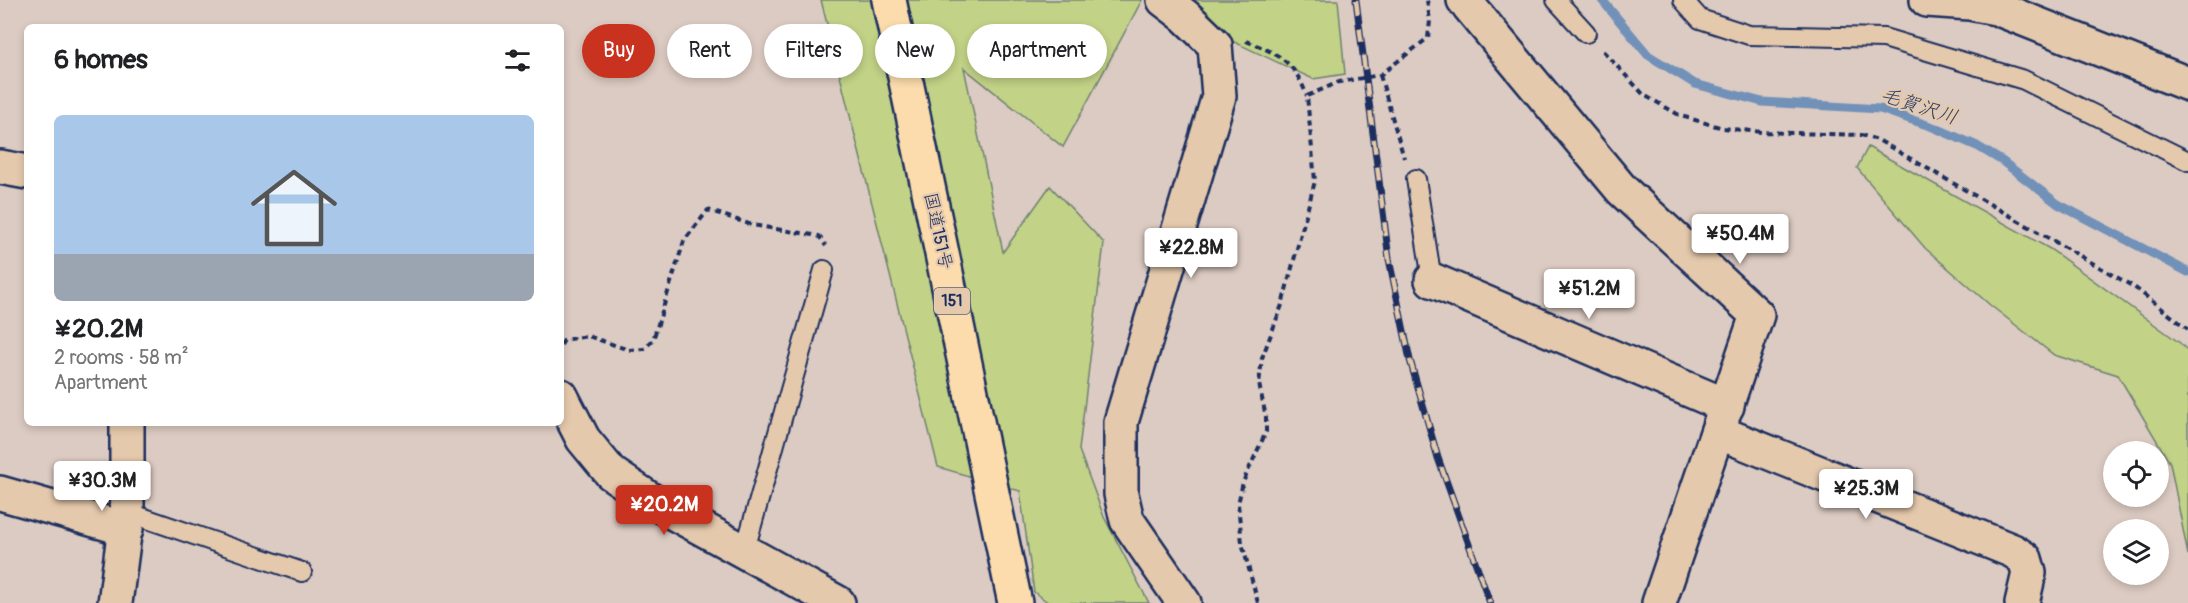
<!DOCTYPE html>
<meta charset="utf-8">
<style>
:root{--surface:#fff;--page:#f6f6f6;--text:#202124;--muted:#757577;--accent:#c8321e}
body{margin:0;font-family:Pangolin,"Klee One",sans-serif;background:var(--page);color:var(--text);height:100vh;display:flex;flex-direction:column;font-size:22px;white-space:nowrap}
*{box-sizing:border-box;margin:0}
p{font-size:20px;color:var(--muted)}
.icon{flex:none;width:33px;height:33px;fill:none;stroke:currentColor;stroke-width:2;stroke-linecap:round;stroke-linejoin:round}
.map{position:relative;flex:1;overflow:hidden}
.side{position:absolute;left:24px;top:24px;width:540px;height:402px;display:flex;flex-direction:column;background:var(--surface);border-radius:9px;box-shadow:0 3px 9px #0003}
.side>*{flex:none}
.banner{position:absolute;left:582px;top:24px;width:570px;height:54px;display:flex;gap:12px}
.tools{position:absolute;left:2103px;top:441px;display:grid;gap:12px}
.tools a{display:grid;place-items:center;width:66px;height:66px;border-radius:50%;background:var(--surface);box-shadow:0 3px 9px #0003;font-size:30px}
.price{position:absolute;translate:-50% -51px;padding:0 14px;border-radius:6px;background:#fff;color:#222;font-size:20px;line-height:39px;filter:drop-shadow(0 2px 3px #0008)}
.price::after{content:'';position:absolute;left:50%;top:36px;width:18px;height:14px;margin-left:-9px;background:inherit;clip-path:polygon(0 0,100% 0,50% 100%)}
.price.active{background:var(--accent);color:#fff}
ul{padding:0;list-style:none}
li{display:grid;align-content:center;gap:12px;height:318px;padding:0 30px}
li span{display:grid;place-items:center;height:186px;border-radius:9px;color:#555}
li>.icon{margin-inline-start:auto}
span .icon{width:108px;height:108px;fill:#fffc;stroke-width:1}
li b{font-size:26px}
h2{display:flex;justify-content:space-between;align-items:center;height:72px;padding:0 30px;font-size:26px}
.tag{padding:0 21px;border-radius:27px;background:var(--surface);box-shadow:0 3px 9px #0003;font-size:21px;line-height:54px}
.tag.active{background:var(--accent);color:#fff}
.map>svg:first-child{display:block}
</style>
<div class="map">
<svg width="2188" height="603" viewBox="0 0 2188 603">
<rect width="100%" height="100%" fill="#dccbc2"/>
<filter id="ink" filterUnits="userSpaceOnUse"><feTurbulence type="fractalNoise" baseFrequency=".0167" numOctaves="2"/><feDisplacementMap in="SourceGraphic" scale="12" xChannelSelector="R" yChannelSelector="G"/><feConvolveMatrix kernelMatrix="1 2 1 2 8 2 1 2 1" color-interpolation-filters="sRGB"/></filter>
<g filter="url(#ink)">
<!-- green -->
<g fill="#c2d286" stroke="#6e8072" stroke-width="1.5">
<path d="M821,0H1142L1063,147L964,68L1003,252L1050,186L1104,243L1079,450L1104,517L1149,603H1049L1034,592L1020,491L938,467Z"/>
<path d="M1145,0H1338L1345,74L1313,79Z"/>
<path d="M1868,147L2050,249L2180,343L2188,351V555L2170,463L2118,375L2054,355L1990,305L1925,248L1857,168Z"/>
</g>
<g fill="none" stroke-linecap="round" stroke-linejoin="round">
<!-- stream -->
<path stroke="#7191b9" stroke-width="9" d="M1602,0L1648,55L1695,84L1762,102L1880,109L1933,127L1977,146L2002,161L2058,204L2188,272"/>
<!-- lane casing -->
<g stroke="#1b2f5e" stroke-width="22">
<g id="lane">
<path d="M1556,0L1586,33"/>
<path d="M1683,0L1700,19L1749,35L1884,38L2024,80L2188,161"/>
<path d="M1416,179L1432,280"/>
<path d="M127,512L302,572"/>
<path d="M744,553L824,270"/>
</g>
</g>
<!-- street casing -->
<g stroke="#1b2f5e" stroke-width="38">
<g id="street">
<path d="M1164,0L1185,16L1215,45L1219,96L1121,422V494L1127,520L1184,603"/>
<path d="M1464,0L1622,190L1757,315L1659,603"/>
<path d="M1927,0L1970,3L1996,8L2188,84"/>
<path d="M0,167L27,172"/>
<path d="M1432,280L1727,406"/>
<path d="M561,396L583,439L611,473L654,502L838,603"/>
<path d="M1718,432L2013,551L2025,559L2029,573L2022,603"/>
<path d="M0,493L126,529"/>
<path d="M115,603L127,512V423"/>
</g>
</g>
<!-- highway casing -->
<g stroke="#1b2f5e" stroke-width="38">
<path id="highway" d="M889,0L1015,603"/>
</g>
<!-- path -->
<g stroke="#1b2f5e" stroke-width="4" stroke-dasharray="6 4.5" stroke-linecap="butt">
<path d="M1246,41C1279,54 1294,61 1307,96"/>
<path d="M1603,51L1644,95L1681,116L1723,128L1761,132L1861,135L1878,140L2134,287L2188,329"/>
<path d="M1380,75L1404,158"/>
<path d="M561,345L564,340L588,336L629,350L644,349L653,340L684,241L708,210L752,225L819,236L826,246"/>
<path d="M1258,603L1242,543L1238,504L1243,482L1266,432V417L1259,384L1262,358L1282,305L1315,181L1307,96L1339,82L1380,75L1428,38L1430,21L1427,0"/>
</g>
<!-- lane -->
<use href="#lane" stroke="#e5c9ac" stroke-width="18"/>
<!-- street -->
<use href="#street" stroke="#e5c9ac" stroke-width="33"/>
<!-- highway -->
<use href="#highway" stroke="#fcdcac" stroke-width="33"/>
<!-- rail casing -->
<g stroke="#1b2f5e" stroke-width="7">
<path id="rail" d="M1356,0L1389,259L1410,360L1438,458L1490,603"/>
</g>
<!-- rail -->
<use href="#rail" stroke="#e5c9ac" stroke-width="4.5" stroke-dasharray="14" stroke-linecap="butt"/>
</g>
</g>
<g text-anchor="middle" dominant-baseline="central" stroke-width="4.5" stroke-linejoin="round" paint-order="stroke">
<!-- shield labels -->
<rect fill="#e5c9ac" stroke="#585d75" stroke-width="1.5" x="934" y="288" width="36" height="26" rx="4.5"/>
<g font-size="16" font-weight="bold" fill="#1b2f5e">
<text x="952" y="301">151</text>
</g>
<!-- street labels -->
<g font-size="18" fill="#1b2f5e" stroke="#e5c9ac">
<text transform="translate(938 231) rotate(78)">国道151号</text>
</g>
<!-- water labels -->
<g font-size="20" font-style="italic" fill="#293f6d" stroke="#e5c9ac">
<text transform="translate(1919 106) rotate(18)">毛賀沢川</text>
</g>
</g>
</svg>
<div class="tools">
<a><svg class="icon" aria-label="locate" viewBox="0 0 24 24"><circle cx="12" cy="12" r="6"/><path d="M12 2v4M12 18v4M2 12h4M18 12h4"/></svg></a>
<a><svg class="icon" aria-label="layers" viewBox="0 0 24 24"><path d="M12 4l9 5-9 5-9-5zM3 14l9 5 9-5"/></svg></a>
</div>
<b class="price" style="left:1740px;top:265px">¥50.4M</b>
<b class="price" style="left:1191px;top:279px">¥22.8M</b>
<b class="price" style="left:1589px;top:320px">¥51.2M</b>
<b class="price" style="left:102px;top:512px">¥30.3M</b>
<b class="price" style="left:1866px;top:520px">¥25.3M</b>
<b class="price active" style="left:664px;top:536px">¥20.2M</b>
<div class="banner">
<a class="tag active">Buy</a>
<a class="tag">Rent</a>
<a class="tag">Filters</a>
<a class="tag">New</a>
<a class="tag">Apartment</a>
</div>
<section class="side">
<h2>6 homes<svg class="icon" aria-label="filters" viewBox="0 0 24 24"><path d="M4 7h16M4 17h16"/><circle cx="9" cy="7" r="2"/><circle cx="15" cy="17" r="2"/></svg></h2>
<ul>
<li><span style="background:linear-gradient(#a9c7e8 75%,#9aa5b1 0)"><svg class="icon" aria-label="home" viewBox="0 0 24 24"><path d="M3 11l9-7 9 7M6 9v11h12V9"/></svg></span><div><b>¥20.2M</b><p>2 rooms · 58 m²</p><p>Apartment</p></div></li>
</ul>
</section>
</div>
